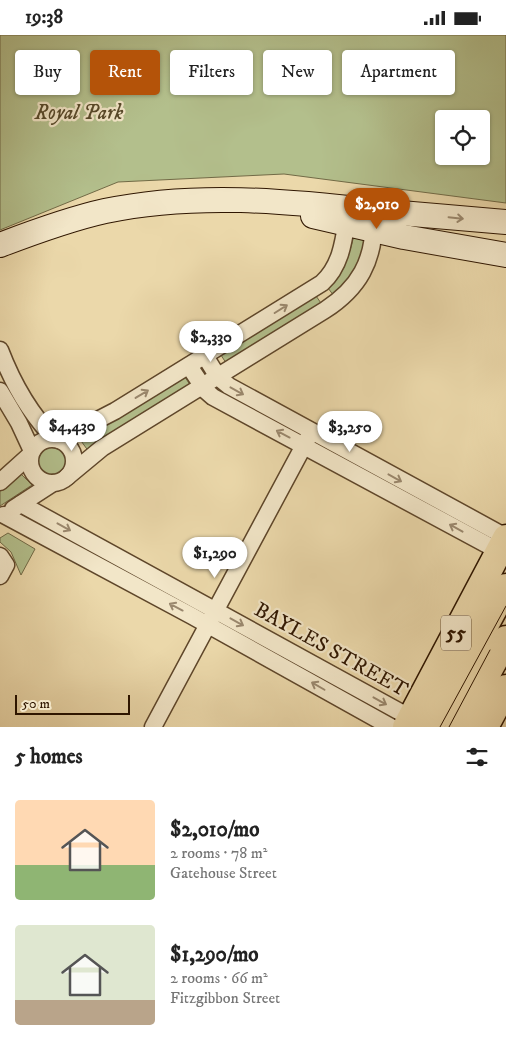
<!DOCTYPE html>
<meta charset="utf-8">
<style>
:root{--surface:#fff;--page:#f2f2f2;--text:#222;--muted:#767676;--accent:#b45309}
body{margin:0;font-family:"IM FELL DW Pica",serif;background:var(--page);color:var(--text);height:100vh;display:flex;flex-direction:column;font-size:19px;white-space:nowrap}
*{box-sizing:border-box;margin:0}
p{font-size:16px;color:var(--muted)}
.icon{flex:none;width:28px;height:28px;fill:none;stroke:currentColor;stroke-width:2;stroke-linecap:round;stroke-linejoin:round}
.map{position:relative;height:692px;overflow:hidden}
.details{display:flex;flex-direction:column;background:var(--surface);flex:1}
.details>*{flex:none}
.guide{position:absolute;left:15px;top:15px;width:476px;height:45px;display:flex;gap:10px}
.buttons{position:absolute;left:435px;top:75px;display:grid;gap:10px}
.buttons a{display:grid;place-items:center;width:55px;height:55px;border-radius:5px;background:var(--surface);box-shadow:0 1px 4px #0004;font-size:25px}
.scale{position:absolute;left:15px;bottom:12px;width:115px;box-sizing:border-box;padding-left:5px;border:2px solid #2f1600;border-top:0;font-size:14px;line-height:18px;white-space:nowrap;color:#2f1600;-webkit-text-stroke:4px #f2e6c8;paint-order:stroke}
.price{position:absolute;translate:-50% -42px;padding:0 11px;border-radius:18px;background:#fff;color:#222;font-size:16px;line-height:32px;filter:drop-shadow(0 1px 2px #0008)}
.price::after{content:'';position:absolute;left:50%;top:30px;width:15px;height:11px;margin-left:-8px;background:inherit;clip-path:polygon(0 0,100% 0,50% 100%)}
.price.active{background:var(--accent);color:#fff}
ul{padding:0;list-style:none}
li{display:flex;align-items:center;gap:15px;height:125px;padding:0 15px}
li span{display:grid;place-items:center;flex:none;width:140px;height:100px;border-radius:5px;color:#555}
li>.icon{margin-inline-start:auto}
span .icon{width:60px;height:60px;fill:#fffc;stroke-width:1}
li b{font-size:21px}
h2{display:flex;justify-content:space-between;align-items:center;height:60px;padding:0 15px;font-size:21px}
.pill{padding:0 18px;border-radius:5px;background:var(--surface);box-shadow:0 1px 4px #0004;font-size:18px;line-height:45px}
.pill.active{background:var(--accent);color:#fff}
.status{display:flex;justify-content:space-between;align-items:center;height:35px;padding:0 25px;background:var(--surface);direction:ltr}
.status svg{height:14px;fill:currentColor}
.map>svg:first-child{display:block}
</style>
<div class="status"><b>19:38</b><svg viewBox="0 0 49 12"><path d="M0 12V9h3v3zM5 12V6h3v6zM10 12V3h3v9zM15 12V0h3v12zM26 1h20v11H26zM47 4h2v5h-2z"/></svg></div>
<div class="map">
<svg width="506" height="692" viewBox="0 0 506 692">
<rect width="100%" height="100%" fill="#ebd8aa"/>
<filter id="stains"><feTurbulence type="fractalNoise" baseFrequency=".004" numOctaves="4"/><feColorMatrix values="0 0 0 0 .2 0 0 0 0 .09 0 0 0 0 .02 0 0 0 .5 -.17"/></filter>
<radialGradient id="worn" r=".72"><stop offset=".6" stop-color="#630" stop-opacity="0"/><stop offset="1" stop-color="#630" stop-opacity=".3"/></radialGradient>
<!-- green -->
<g fill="#b3bf8c" stroke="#716a46" fill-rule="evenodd">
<path d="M0,0H506V168L284,139L118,147L0,195ZM444,84H481V121H444Z"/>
<path d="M354,199L366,201L362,218L356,235L334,261L328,253C343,237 350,220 354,199Z"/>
<path d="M314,258L323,271L228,331L219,317Z"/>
<path d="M183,339L192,353L89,417L79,403Z"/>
<circle cx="53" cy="425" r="17"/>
<path d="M21,439L32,450L0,471V451Z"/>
<path d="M8,498L35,514L21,540L11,517L0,507V503Z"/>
</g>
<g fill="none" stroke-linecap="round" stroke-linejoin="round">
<!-- street casing -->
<g stroke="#5e462a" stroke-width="19">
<g id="street">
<path d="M0,315C13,349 30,379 55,404"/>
<path d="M205,321L218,342L229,351L506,502"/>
<path d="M189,331L205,355L213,362L506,520"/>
<path d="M0,356L19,388L32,416"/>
<circle cx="52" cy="426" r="22"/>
<path d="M59,405L115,376L322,248C342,230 344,203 348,178"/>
<path d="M67,442L102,413L325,275C359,253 374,226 374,185"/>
<path d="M0,447L30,420"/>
<path d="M21,469L411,683"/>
<path d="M13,474L53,448"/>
<path d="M4,480L192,581L391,692"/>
<path d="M0,521L6,530L0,541"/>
<path d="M153,692L309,401"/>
</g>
</g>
<!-- secondary casing -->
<g stroke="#2f1600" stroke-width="26">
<g id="secondary">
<path d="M313,181L404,202L506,220"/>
<path d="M0,210C34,197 69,184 105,176C195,157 287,166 377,176C420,180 463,183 506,187"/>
</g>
</g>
<!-- primary casing -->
<g stroke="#2f1600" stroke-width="29">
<g id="primary">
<path d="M406,692L506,503"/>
<path d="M430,692L506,552"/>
<path d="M458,692L506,604"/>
<path d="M485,692L506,653"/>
</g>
</g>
<!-- street -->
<use href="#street" stroke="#f2e6c8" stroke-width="16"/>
<!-- secondary -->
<use href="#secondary" stroke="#f2e6c8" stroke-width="24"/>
<!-- primary -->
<use href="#primary" stroke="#ebd8aa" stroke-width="26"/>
<!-- tram -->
<g stroke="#2f1600" stroke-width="1">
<path d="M440,692L506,571"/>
<path d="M449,692L490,615"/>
</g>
</g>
<!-- one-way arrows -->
<defs><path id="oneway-shaft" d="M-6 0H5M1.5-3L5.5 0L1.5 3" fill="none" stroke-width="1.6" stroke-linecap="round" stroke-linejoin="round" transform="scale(1.25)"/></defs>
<g stroke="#9a886e">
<use href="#oneway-shaft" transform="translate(456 183) rotate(6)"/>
<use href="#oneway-shaft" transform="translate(281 274) rotate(-32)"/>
<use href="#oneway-shaft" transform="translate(237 356) rotate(29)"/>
<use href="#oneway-shaft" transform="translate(142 359) rotate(-31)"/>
<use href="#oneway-shaft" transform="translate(283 399) rotate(-152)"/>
<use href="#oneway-shaft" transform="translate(395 443) rotate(29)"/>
<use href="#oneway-shaft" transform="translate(64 492) rotate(29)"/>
<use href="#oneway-shaft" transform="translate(456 493) rotate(-151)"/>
<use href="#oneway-shaft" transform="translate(176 572) rotate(-152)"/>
<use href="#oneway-shaft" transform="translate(237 587) rotate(29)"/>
<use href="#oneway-shaft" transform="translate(318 651) rotate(-150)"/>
<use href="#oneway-shaft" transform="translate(380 666) rotate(29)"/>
</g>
<g text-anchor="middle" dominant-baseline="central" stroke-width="4.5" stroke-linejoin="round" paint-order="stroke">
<!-- shield labels -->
<rect fill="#f2e6c8" stroke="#6a543c" stroke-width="1" x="441" y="580.5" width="30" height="35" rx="4"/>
<g font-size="20" font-weight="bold" fill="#2f1600">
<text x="456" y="598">55</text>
</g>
<!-- park labels -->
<g font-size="21" font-style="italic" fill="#57492a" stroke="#f2e6c8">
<text x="79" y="78">Royal Park</text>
</g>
<!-- street labels -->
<g font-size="21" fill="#2f1600" stroke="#f2e6c8">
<text transform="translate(331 615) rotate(29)">BAYLES STREET</text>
</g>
</g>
<rect width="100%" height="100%" filter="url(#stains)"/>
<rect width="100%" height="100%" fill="url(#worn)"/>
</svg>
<div class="buttons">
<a><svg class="icon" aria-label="locate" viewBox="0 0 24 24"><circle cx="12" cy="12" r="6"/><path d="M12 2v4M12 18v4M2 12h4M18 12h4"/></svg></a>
</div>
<div class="scale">50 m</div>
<b class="price active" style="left:377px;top:195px">$2,010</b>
<b class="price" style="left:211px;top:328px">$2,330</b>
<b class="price" style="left:72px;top:417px">$4,430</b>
<b class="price" style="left:350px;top:418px">$3,250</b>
<b class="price" style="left:215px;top:544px">$1,290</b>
<div class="guide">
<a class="pill">Buy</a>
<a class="pill active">Rent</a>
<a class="pill">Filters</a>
<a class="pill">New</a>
<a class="pill">Apartment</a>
</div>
</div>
<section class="details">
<h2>5 homes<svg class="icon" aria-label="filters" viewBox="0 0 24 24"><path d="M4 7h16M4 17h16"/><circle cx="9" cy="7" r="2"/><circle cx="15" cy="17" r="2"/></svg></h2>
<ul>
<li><span style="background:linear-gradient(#ffd9b3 65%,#8fb573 0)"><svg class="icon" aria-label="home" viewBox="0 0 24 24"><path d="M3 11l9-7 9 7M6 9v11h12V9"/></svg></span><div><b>$2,010/mo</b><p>2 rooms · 78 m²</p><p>Gatehouse Street</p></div></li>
<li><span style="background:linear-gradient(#dfe7d0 75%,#b9a48a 0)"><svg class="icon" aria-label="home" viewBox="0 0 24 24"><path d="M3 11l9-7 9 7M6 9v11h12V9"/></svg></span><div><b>$1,290/mo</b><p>2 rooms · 66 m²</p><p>Fitzgibbon Street</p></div></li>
</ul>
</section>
